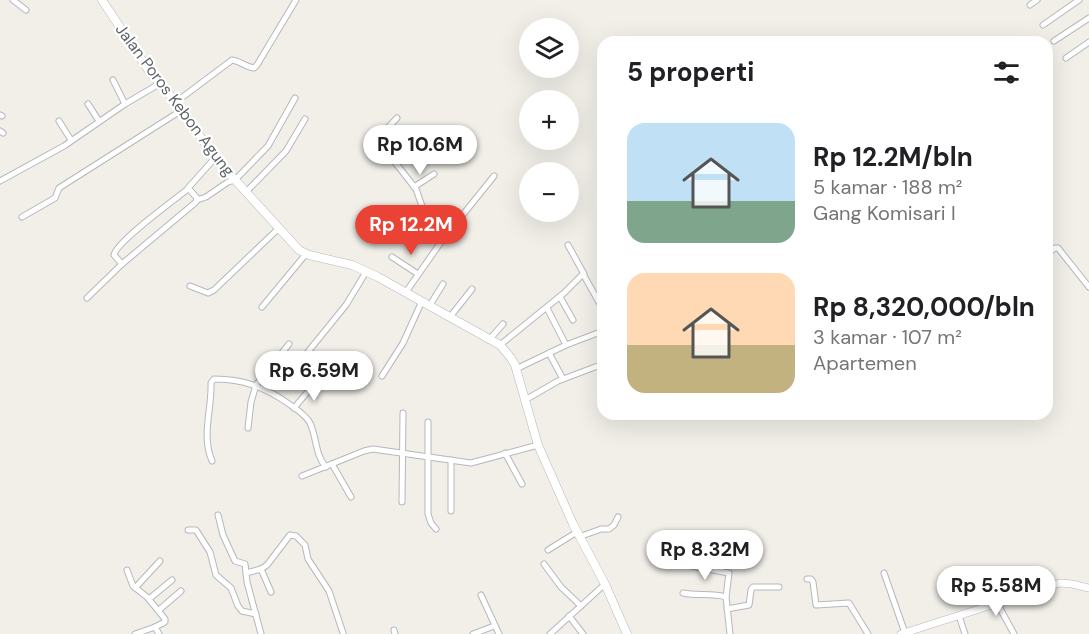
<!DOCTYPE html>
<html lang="id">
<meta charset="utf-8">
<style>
:root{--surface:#fff;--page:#f2f2f2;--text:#202124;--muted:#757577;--accent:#ea4335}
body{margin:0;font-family:"DM Sans",sans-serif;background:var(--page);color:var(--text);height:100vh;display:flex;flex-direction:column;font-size:22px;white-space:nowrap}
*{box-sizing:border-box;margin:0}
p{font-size:20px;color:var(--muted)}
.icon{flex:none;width:33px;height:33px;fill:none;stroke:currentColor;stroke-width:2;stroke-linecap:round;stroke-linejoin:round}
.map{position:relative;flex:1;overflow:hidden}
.side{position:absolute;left:597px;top:36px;width:456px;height:384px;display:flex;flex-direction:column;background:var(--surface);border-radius:18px;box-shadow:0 6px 24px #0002}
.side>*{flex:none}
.tools{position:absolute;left:519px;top:18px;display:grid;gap:12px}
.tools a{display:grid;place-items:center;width:60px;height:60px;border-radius:50%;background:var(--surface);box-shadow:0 6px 24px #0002;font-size:30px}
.price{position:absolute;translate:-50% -51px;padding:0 14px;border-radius:21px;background:#fff;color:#222;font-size:20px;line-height:39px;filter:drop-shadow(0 2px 3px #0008)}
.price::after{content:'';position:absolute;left:50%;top:36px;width:18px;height:14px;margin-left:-9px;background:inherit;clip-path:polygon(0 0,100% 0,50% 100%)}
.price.selected{background:var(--accent);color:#fff}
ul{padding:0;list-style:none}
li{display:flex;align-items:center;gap:18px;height:150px;padding:0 30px}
li span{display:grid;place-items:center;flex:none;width:168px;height:120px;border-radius:18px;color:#555}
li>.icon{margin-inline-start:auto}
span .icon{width:72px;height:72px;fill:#fffc;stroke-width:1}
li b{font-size:26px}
h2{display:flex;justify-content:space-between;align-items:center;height:72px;padding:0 30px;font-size:26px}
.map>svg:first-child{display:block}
</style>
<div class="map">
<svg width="1089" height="634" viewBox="0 0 1089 634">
<rect width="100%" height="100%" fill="#f1efe8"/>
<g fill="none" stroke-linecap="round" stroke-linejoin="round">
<!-- minor casing -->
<g stroke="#b5b8bc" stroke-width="7">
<g id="minor">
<path d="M13,0L26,10"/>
<path d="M1030,5L1037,0"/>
<path d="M1043,25L1079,0"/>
<path d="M1054,41L1089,18"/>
<path d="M1066,58L1089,42"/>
<path d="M113,80L125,104"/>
<path d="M176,102L232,60C240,61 246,67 254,68L257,65L296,0"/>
<path d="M88,104L99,121"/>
<path d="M0,115L2,116"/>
<path d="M397,118L380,136L379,142L416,189L430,229L441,242"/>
<path d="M59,121L71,140"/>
<path d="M0,131L3,133"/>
<path d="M0,181L64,146L125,104L159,84"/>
<path d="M414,187L434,174"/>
<path d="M246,192L286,151L305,119"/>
<path d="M197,200L206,197L228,182L235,180L268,146L295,98"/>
<path d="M22,217L55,198L59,188L182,110"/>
<path d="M568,245L584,274"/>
<path d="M1047,254L1055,248H1058L1089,287"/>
<path d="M392,257L418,274"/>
<path d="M122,264L114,255C116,242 174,200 188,189"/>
<path d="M190,286L208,293L214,290L279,228"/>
<path d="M406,292L441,242L494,176"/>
<path d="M560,297L573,320"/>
<path d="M87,298L122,264L196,202L197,198L188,188L215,158"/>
<path d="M430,305L443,284"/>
<path d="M262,307L306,254"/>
<path d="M547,308L566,345"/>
<path d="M450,317L472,289"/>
<path d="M489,340L503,324"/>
<path d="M500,345L564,293L583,274L600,304"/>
<path d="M307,353L346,305L366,272"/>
<path d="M549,353L563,379"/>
<path d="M516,369L566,345L603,331"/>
<path d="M382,376L403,343L422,301"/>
<path d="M525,400L558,381L603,364"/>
<path d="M294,408L316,382"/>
<path d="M428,422V514L431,523L436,529"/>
<path d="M248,428L251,402L256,385L289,344"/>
<path d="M505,453L522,484"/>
<path d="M212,461C201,435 212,410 211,383L214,379C243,379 265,387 289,404C296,409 306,415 310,423C317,438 315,455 326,467"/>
<path d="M332,464L351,497"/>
<path d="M302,476L364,451L373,449L471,463L538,445"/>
<path d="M402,502L403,413"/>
<path d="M451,511V460"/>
<path d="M218,515L223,535L235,561L245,564L247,582L261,634"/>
<path d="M188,530H196L210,552L216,575L231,588L238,606L242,611L256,614"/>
<path d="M579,537L601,529H609L614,525L618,517"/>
<path d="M548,550L577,532"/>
<path d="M544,564L561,587L581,606"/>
<path d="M691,566L729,573L726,597L730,634"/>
<path d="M261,569L267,565L290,535L296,536L305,545L308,559L329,591L343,633"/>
<path d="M127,570L133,586L147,597L165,619V622L155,627L159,634"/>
<path d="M246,573L261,569L271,592"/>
<path d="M884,573L905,633"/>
<path d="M807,579H811L813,582L816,605L849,603L868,634"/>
<path d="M135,588L160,561"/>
<path d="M683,593C697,596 712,593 726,597"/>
<path d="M481,595L499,634"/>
<path d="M149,599L172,580"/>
<path d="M997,603L1014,634"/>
<path d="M727,609L749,605L751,590L753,587H779"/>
<path d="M159,610L181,591"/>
<path d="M569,616L583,634"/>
<path d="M959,616L965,634"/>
<path d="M394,630L395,634"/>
<path d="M135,634L155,627"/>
<path d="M473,634L494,626"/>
<path d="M550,634L605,584"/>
</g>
</g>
<!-- tertiary casing -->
<g stroke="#b5b8bc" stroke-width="8">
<path id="tertiary" d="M901,634L1060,583L1072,584L1089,588"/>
</g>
<!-- secondary casing -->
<g stroke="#b6babf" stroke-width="9">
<path id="secondary" d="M102,0L149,71L176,102L215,158L299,250L309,255L352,265L378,277L500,345L511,358L515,365L538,445L573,524L605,584L627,634"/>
</g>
<!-- minor -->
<use href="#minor" stroke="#fff" stroke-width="5"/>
<!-- tertiary -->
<use href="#tertiary" stroke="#fff" stroke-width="7"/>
<!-- secondary -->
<use href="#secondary" stroke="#fff" stroke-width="8"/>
</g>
<g text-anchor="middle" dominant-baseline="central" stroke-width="4.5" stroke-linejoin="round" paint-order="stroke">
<!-- street labels -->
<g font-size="16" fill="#5f6368" stroke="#fff">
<text transform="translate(175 100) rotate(53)">Jalan Poros Kebon Agung</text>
</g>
</g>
</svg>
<div class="tools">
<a><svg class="icon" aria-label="layers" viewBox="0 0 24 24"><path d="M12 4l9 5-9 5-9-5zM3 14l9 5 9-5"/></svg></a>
<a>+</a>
<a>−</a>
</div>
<b class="price" style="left:420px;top:176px">Rp 10.6M</b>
<b class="price selected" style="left:411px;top:256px">Rp 12.2M</b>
<b class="price" style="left:314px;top:402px">Rp 6.59M</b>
<b class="price" style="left:705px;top:581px">Rp 8.32M</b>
<b class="price" style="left:996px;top:617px">Rp 5.58M</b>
<section class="side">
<h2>5 properti<svg class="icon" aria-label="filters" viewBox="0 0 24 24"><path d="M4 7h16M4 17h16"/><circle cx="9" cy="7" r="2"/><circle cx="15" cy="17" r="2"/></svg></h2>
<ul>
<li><span style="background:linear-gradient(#bfe0f5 65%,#7fa58c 0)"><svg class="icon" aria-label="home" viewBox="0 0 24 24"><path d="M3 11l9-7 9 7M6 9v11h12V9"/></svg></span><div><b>Rp 12.2M/bln</b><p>5 kamar · 188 m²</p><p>Gang Komisari I</p></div></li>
<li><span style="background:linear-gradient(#ffd9b3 60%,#c2b280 0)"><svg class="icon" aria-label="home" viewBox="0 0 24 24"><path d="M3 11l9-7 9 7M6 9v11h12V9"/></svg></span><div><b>Rp 8,320,000/bln</b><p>3 kamar · 107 m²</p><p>Apartemen</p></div></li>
</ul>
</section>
</div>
